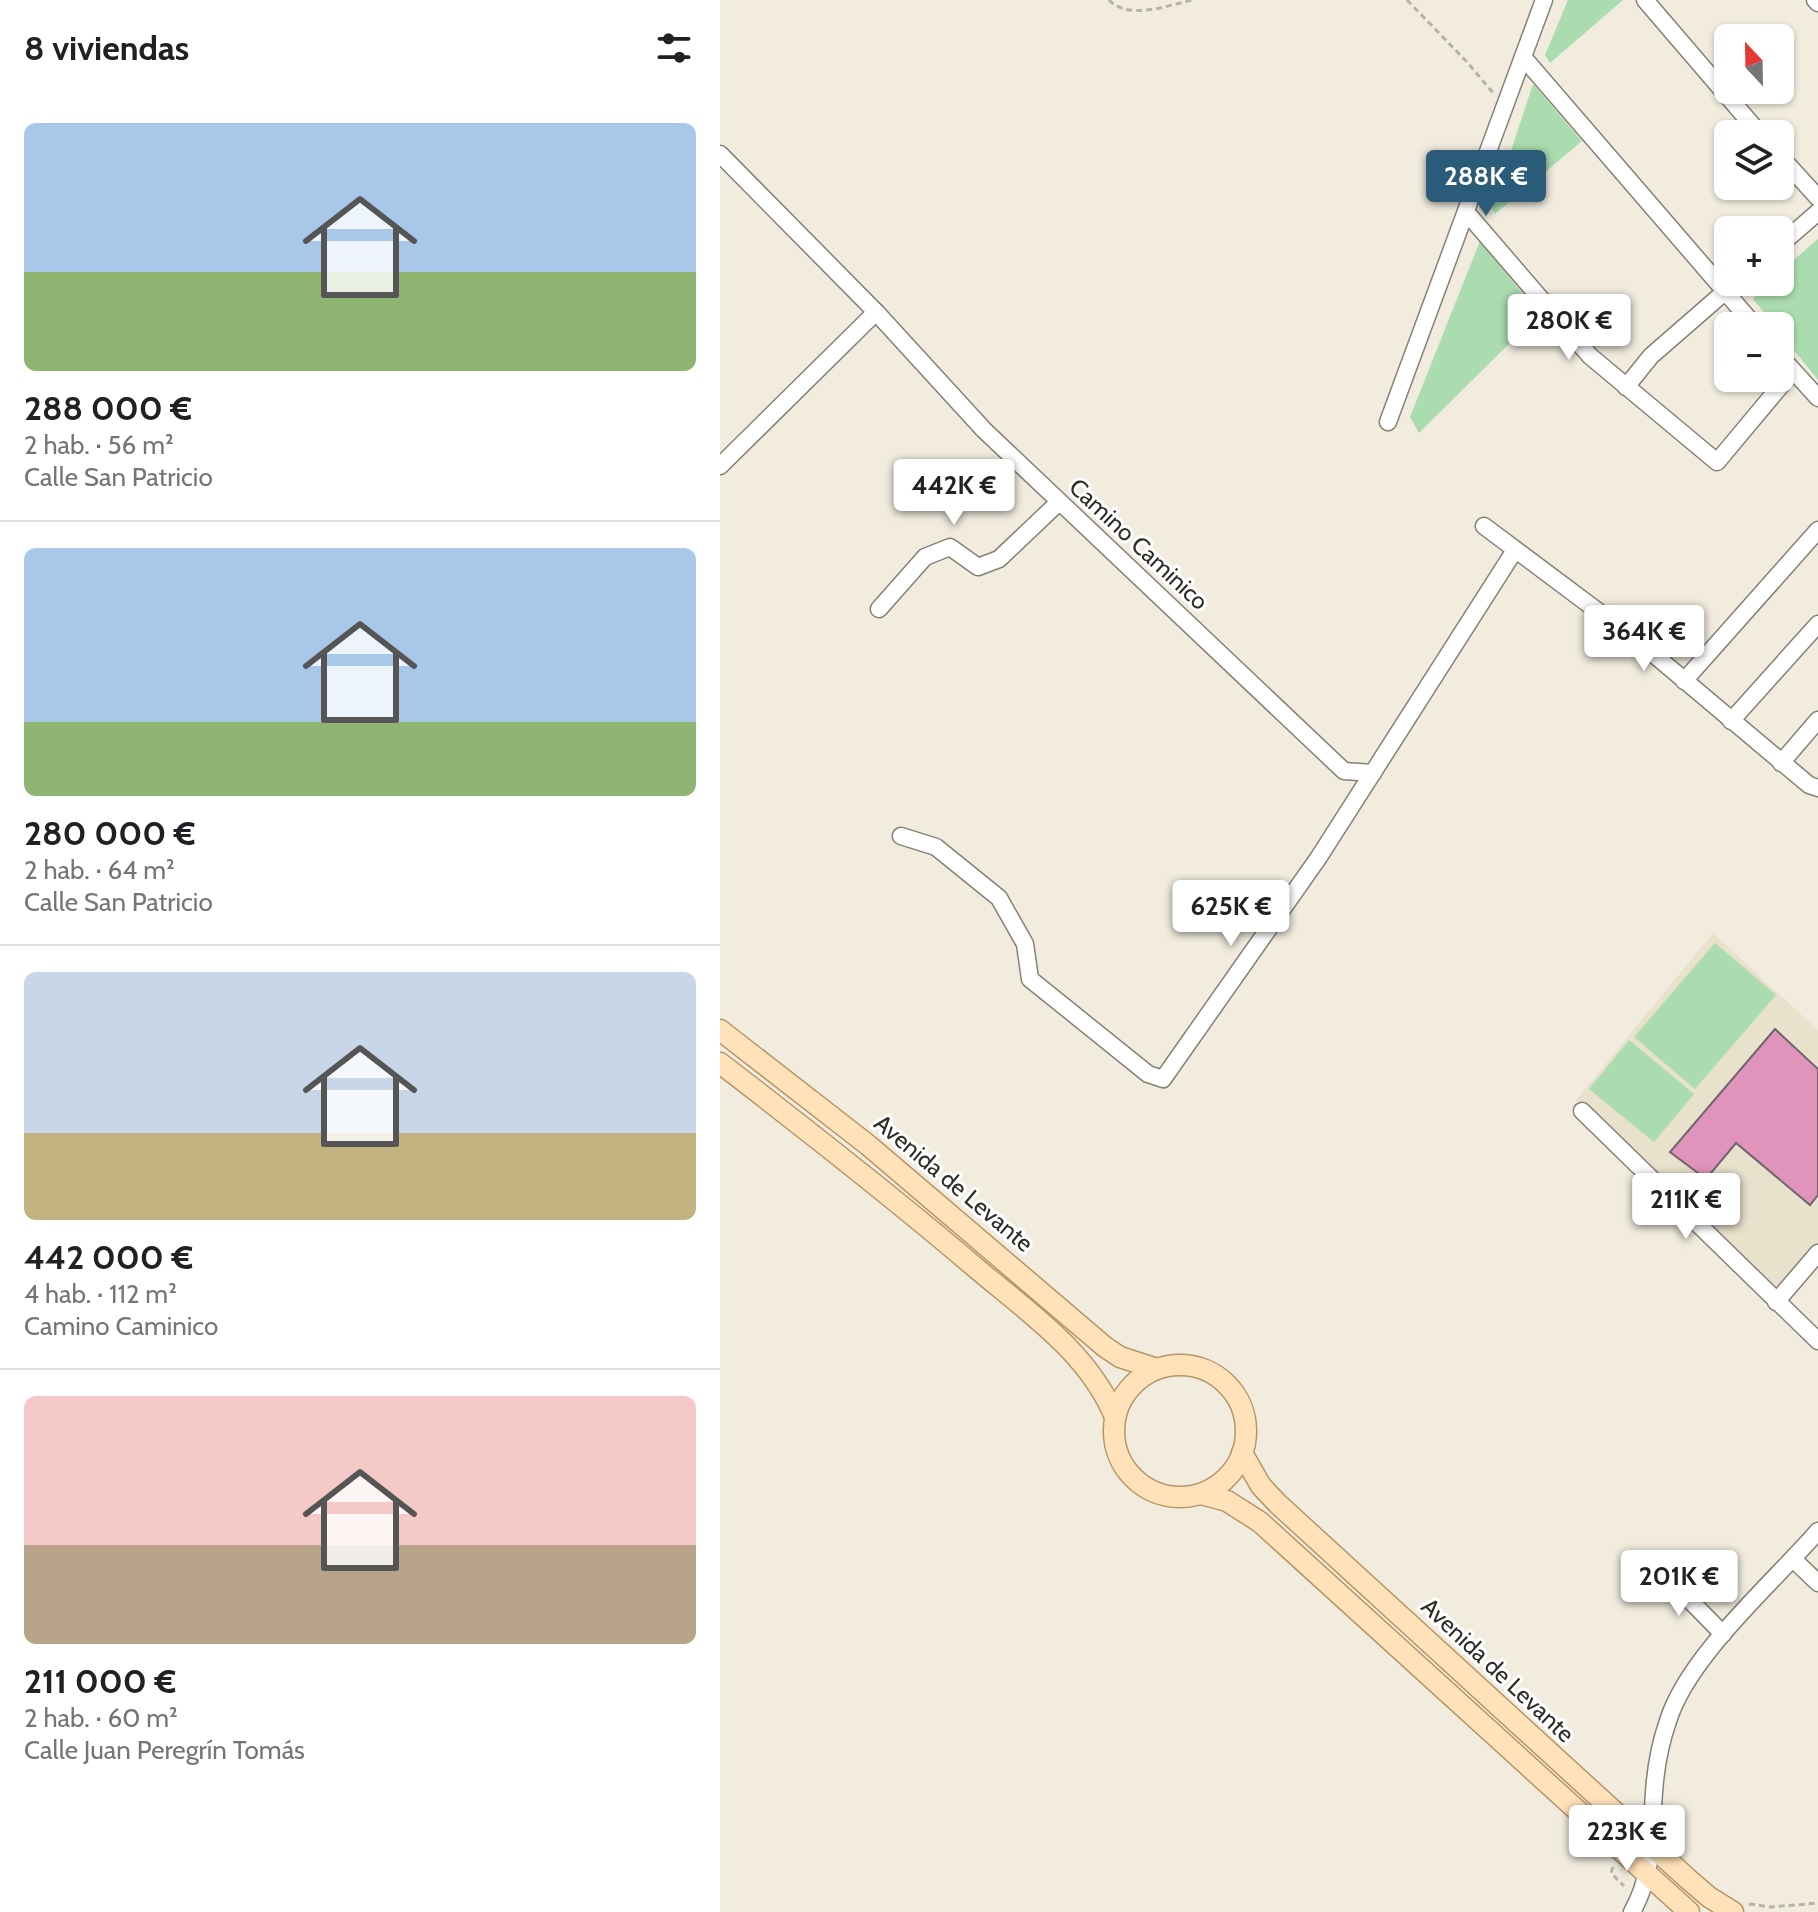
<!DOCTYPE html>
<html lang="es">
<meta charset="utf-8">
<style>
:root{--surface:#fff;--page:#f2f2f2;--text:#202124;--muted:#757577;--line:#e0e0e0;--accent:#2a5c79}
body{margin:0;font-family:Cabin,sans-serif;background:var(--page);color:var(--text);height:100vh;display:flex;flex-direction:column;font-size:30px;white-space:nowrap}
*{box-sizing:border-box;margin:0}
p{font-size:26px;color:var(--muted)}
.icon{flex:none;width:44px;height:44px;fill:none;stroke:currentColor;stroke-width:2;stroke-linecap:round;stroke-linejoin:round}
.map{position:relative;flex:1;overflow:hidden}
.sheet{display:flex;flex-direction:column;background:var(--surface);width:720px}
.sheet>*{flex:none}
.needle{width:52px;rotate:338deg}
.buttons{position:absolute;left:994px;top:24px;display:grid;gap:16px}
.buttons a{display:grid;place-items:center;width:80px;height:80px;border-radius:12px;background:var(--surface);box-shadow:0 2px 6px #0004;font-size:40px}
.price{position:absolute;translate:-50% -68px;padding:0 18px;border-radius:8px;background:#fff;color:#222;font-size:26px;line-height:52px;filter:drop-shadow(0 2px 4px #0008)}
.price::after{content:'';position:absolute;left:50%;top:48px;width:24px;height:18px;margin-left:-12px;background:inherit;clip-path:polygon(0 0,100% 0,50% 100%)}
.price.current{background:var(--accent);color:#fff}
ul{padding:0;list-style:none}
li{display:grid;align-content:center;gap:16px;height:424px;padding:0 24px}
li+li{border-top:2px solid var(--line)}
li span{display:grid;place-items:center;height:248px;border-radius:12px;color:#555}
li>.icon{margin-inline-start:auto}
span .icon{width:144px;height:144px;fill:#fffc;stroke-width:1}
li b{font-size:34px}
h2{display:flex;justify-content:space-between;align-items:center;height:96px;padding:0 24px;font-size:34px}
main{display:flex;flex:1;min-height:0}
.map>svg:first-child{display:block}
</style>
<main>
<section class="sheet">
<h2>8 viviendas<svg class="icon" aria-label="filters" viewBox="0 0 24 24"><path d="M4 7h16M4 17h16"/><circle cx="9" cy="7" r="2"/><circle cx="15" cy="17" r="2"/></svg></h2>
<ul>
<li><span style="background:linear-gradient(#a9c7e8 60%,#8fb573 0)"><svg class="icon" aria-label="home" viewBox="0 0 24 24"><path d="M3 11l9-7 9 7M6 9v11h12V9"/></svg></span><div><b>288 000 €</b><p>2 hab. · 56 m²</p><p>Calle San Patricio</p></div></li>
<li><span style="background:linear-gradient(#a9c7e8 70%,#8fb573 0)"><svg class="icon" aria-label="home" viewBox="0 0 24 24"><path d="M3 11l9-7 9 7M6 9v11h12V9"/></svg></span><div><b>280 000 €</b><p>2 hab. · 64 m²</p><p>Calle San Patricio</p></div></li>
<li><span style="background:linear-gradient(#c9d6e8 65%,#c2b280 0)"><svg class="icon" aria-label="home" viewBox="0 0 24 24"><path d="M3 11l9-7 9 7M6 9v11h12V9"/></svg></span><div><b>442 000 €</b><p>4 hab. · 112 m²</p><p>Camino Caminico</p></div></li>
<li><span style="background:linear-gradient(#f6c9c9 60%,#b9a48a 0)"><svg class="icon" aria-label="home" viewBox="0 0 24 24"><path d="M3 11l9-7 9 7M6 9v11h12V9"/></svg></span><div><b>211 000 €</b><p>2 hab. · 60 m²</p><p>Calle Juan Peregrín Tomás</p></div></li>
</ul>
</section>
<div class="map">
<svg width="1098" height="1912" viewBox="0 0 1098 1912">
<rect width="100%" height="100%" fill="#f1ecde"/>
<!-- built -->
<path fill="#e8e1cc" d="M993,933L1098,1030V1253L1056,1302L856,1100Z"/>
<!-- green -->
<g fill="#aadcaf">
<path d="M848,0H903L830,63L825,55Z"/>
<path d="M813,84L862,141L775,214L772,208Z"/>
<path d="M1098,239V380L1060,333V326H1055L1033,299L1049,282H1060V272Z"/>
<path d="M760,241L819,314L699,433L690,417Z"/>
<path d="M995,943L1056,995L975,1089L914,1037Z"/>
<path d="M909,1040L974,1094L934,1142L869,1089Z"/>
</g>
<!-- building -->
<path fill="#e094bb" stroke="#71646a" stroke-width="2" d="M1055,1029L1098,1069V1195L1090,1205L1016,1143L986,1179L950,1152Z"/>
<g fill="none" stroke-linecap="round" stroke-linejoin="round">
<!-- minor casing -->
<g stroke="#858174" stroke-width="19">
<g id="minor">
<path d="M925,0L1040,134"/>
<path d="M1095,0L1098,3"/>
<path d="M803,57L1035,326"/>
<path d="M0,154L156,312L264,430L624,771L653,773"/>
<path d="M1060,156L1098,198"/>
<path d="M747,213L870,356L997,462L1073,371"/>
<path d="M1060,245L1098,212"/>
<path d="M1060,356L1098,398"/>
<path d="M906,387L931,356L1016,282"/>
<path d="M668,422L824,0"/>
<path d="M0,466L156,312"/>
<path d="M764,526L919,642L1089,785L1098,788"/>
<path d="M159,609L205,557L230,547L258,567L279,559L339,502"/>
<path d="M964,681L1098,530"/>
<path d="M1011,721L1098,624"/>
<path d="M1061,763L1098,720"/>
<path d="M181,836L216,847L279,898L305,944L310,979L428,1074L443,1079L599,857L795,550"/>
<path d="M862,1111L1098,1341"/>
<path d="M1056,1302L1098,1253"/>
<path d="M1073,1559L1098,1583"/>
<path d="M943,1573L1003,1634"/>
<path d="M912,1912C936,1870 930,1827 935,1781C937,1761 941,1741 948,1721C968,1656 1053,1583 1098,1531"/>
</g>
</g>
<!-- major casing -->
<g stroke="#b69567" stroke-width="23">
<g id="major">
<path d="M0,1030L148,1145L385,1347L400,1357L437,1369"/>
<path d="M0,1063C87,1130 173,1197 256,1268C308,1312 369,1353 395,1417"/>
<circle cx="460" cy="1431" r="66"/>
<path d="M522,1453L541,1486L558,1504L968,1879L989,1897L1013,1912"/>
<path d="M481,1494L507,1501L540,1522L969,1912"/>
</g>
</g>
<!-- path -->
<g stroke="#b6b2a7" stroke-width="3" stroke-dasharray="6 4" stroke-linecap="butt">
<path d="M389,0C409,21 448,5 473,0"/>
<path d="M687,0L747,62L774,94"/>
<path d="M950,1815L953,1839"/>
<path d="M893,1867L891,1873L904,1886"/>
<path d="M1029,1904L1051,1907L1098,1903"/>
</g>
<!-- minor -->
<use href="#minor" stroke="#fff" stroke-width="16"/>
<!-- major -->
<use href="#major" stroke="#ffe2b9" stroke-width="20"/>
</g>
<g text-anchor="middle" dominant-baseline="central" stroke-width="6" stroke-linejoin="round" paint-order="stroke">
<!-- street labels -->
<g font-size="24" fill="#2e2c27" stroke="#fff">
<text transform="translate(419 544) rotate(43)">Camino Caminico</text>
<text transform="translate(234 1183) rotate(40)">Avenida de Levante</text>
<text transform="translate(778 1670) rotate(43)">Avenida de Levante</text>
</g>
</g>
</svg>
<div class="buttons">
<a><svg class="needle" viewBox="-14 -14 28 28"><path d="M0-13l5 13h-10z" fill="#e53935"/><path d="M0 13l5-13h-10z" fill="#757577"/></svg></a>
<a><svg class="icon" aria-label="layers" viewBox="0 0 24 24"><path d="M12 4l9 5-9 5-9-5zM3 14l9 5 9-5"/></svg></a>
<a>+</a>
<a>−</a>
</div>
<b class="price current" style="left:766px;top:218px">288K €</b>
<b class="price" style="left:849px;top:362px">280K €</b>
<b class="price" style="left:234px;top:527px">442K €</b>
<b class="price" style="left:924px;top:673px">364K €</b>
<b class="price" style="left:511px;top:948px">625K €</b>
<b class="price" style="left:966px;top:1241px">211K €</b>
<b class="price" style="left:959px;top:1618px">201K €</b>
<b class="price" style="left:907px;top:1873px">223K €</b>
</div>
</main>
